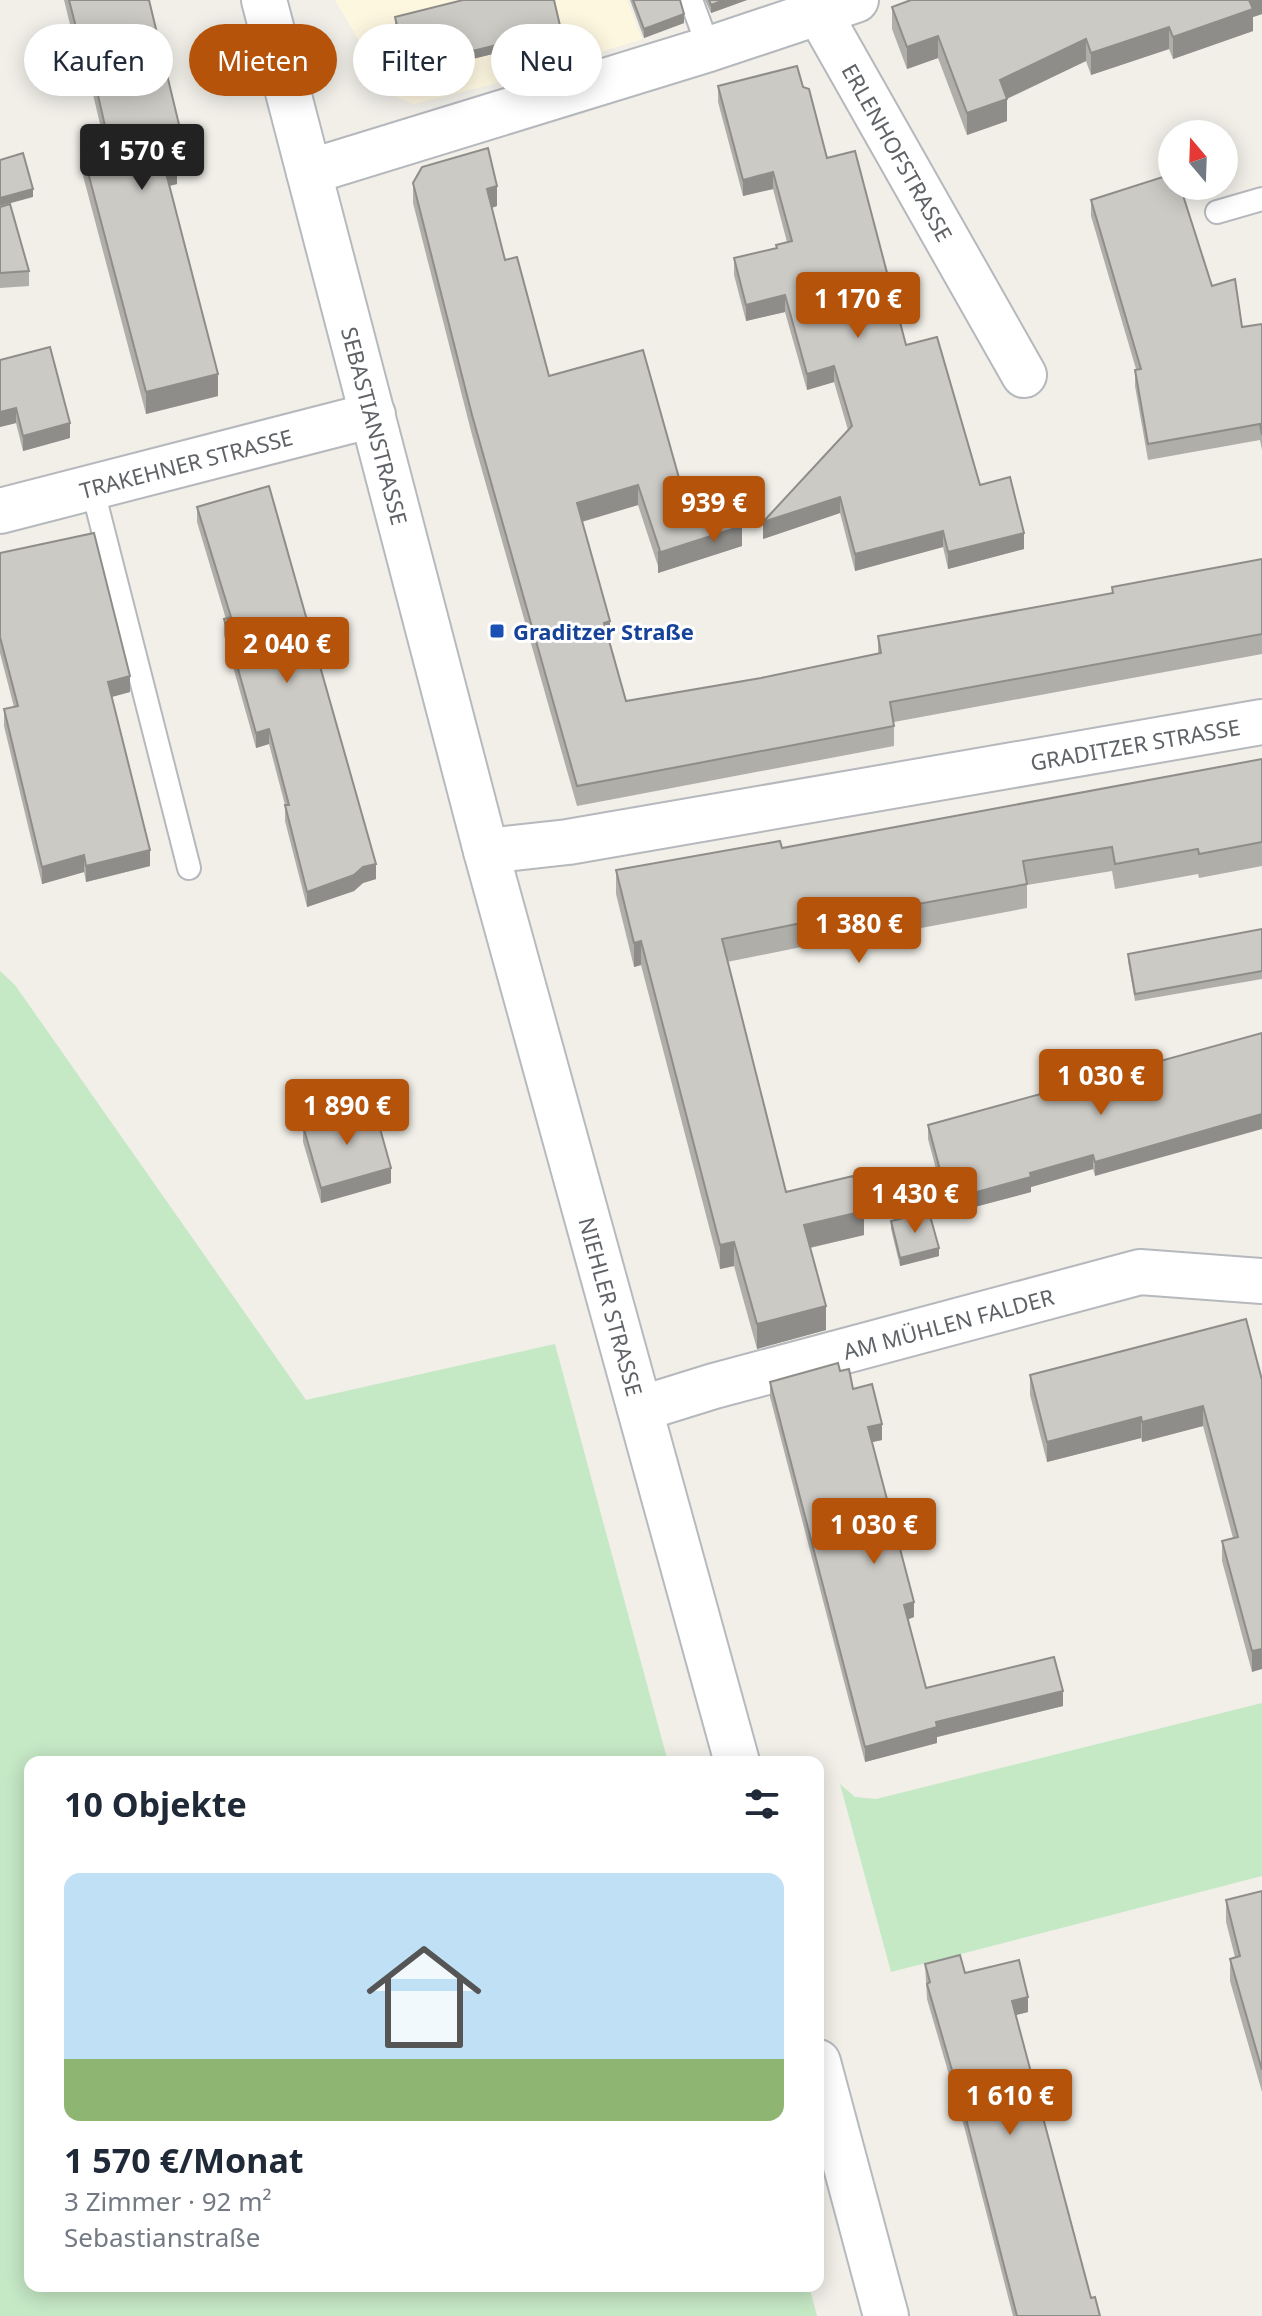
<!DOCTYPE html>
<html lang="de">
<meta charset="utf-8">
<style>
:root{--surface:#fff;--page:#f6f6f7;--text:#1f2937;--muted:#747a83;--accent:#b45309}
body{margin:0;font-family:"Noto Sans",sans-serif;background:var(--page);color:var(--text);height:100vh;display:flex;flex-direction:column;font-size:30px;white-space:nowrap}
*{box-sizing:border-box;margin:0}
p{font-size:26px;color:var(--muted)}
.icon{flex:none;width:44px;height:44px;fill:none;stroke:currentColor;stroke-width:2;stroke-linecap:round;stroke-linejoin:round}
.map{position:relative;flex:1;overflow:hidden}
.panel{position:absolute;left:24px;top:1756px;width:800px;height:536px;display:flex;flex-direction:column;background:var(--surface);border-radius:16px;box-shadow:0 4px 20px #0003}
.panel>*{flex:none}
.hud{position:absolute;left:24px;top:24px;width:800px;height:72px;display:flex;gap:16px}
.needle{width:52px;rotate:341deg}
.buttons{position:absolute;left:1158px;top:120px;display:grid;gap:16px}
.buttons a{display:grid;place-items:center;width:80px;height:80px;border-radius:50%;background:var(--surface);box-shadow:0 4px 20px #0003;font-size:40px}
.price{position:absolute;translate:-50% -68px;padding:0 18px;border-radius:8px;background:var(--accent);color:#fff;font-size:26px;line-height:52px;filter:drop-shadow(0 2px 4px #0008)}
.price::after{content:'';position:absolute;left:50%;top:48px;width:24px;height:18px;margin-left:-12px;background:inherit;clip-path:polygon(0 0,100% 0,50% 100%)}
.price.selected{background:#222;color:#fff}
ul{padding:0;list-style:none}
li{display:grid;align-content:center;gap:16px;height:424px;padding:0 40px}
li span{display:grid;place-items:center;height:248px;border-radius:16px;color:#555}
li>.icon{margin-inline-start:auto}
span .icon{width:144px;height:144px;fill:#fffc;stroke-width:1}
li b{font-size:34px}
h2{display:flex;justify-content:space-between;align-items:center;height:96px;padding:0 40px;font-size:34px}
.tag{padding:0 28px;border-radius:36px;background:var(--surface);box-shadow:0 4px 20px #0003;font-size:28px;line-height:72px}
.tag.selected{background:var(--accent);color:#fff}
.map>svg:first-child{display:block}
</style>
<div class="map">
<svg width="1262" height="2316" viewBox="0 0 1262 2316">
<rect width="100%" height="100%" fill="#f1efe8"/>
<!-- commercial -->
<path fill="#fef7e0" d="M335,0H627L642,39L525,76L414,104L391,95Z"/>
<!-- green -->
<g fill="#c5e8c5">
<path d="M0,971L15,985L306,1400L555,1344L668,1762H30V2286H809L817,2316H0Z"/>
<path d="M1262,1703V1876L891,1972L840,1784L855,1797L876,1799Z"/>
</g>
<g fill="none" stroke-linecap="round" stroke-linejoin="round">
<!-- lane casing -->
<g stroke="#b5b8bc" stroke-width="26">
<g id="lane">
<path d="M691,0L709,49"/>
<path d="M1217,212L1262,199"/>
<path d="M92,487L189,868"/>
</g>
</g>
<!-- street casing -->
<g stroke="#b5b8bc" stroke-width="48">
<g id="street">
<path id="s1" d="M819,13L1024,375"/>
<path d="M309,172L709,49L856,0"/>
<path id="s2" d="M0,511L373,415"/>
<path id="s3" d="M486,851L568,842L1262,722"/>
<path id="s4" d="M640,1409L714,1386L1140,1272L1262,1281"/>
</g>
</g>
<!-- secondary casing -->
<g stroke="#b6babf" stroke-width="48">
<g id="secondary">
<path id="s5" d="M264,0L486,851L737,1762"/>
<path d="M818,2062L886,2316"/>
</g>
</g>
<!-- lane -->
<use href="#lane" stroke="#fff" stroke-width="22"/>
<!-- street -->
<use href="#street" stroke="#fff" stroke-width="44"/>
<!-- secondary -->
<use href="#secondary" stroke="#fff" stroke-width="44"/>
</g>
<!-- wall -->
<g fill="#afaea9">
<path d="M64,0H149L182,159L176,160L177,184L169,186L218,396L146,414L81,168V146L104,141L84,56L78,57Z"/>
<path d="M630,0H680L684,23L644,38Z"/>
<path d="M705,0H747L711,13Z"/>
<path d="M1262,0V14L1253,17V31L1173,59L1169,49L1091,75L1086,61L1007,99V121L967,135L938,58L907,69L892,29V7Z"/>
<path d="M395,17L562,42L514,54L513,49L407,75L395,25Z"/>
<path d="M718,86L803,87L827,158L906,345L980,485L1024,549L948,569L943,547L855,571L840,513L763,539L848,430L834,382L807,390L785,312L746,321L734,275V258L776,248L787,242L773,189L743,196L718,102Z"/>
<path d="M413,183L497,206L492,208L505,260L549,376L690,517L742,546L658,573V566L638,505L582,522L610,641L626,701L761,678L878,653V636L1112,593V587L1262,559V654L894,722V746L577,806L472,435L413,203Z"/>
<path d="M1091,200L1212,286L1242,327L1262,324V450L1260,440L1148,460L1135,386V370L1136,369L1091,216Z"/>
<path d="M0,207L29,271V286L0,288Z"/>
<path d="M0,360L70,438L23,451L16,423L0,427Z"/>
<path d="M197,507L376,879L363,883L354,891L307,907L285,821V805L269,744L256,748L224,635V619H226L197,522Z"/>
<path d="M0,553L130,692L111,697L150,866L86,882L84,872L42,884L4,726V709L14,707L0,653Z"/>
<path d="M1262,759V866L1199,878L1198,874L1115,889L1112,871L1027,885V908L852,941L851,937L727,962L786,1192L864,1235L810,1248L826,1330L757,1349L734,1266L720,1269L641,965L634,967L616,894V870L782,848Z"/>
<path d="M1262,929V979L1135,1001L1128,961V954Z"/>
<path d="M1262,1033L1095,1176L1093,1169L1031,1187V1192L948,1214L928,1139V1125Z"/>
<path d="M303,1126L391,1183L321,1203L303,1142Z"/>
<path d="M891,1221L939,1256L900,1266L891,1229Z"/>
<path d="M840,1371L853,1389L882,1440L872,1442L914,1617L908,1619L926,1688L1063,1706L937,1737V1743L865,1762L770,1397V1382Z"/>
<path d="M1030,1375L1262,1380L1252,1672L1222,1561V1541L1233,1538L1203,1426L1142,1442L1141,1438L1047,1462L1030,1395Z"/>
<path d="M1262,1891V2092L1230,1981V1959L1235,1957L1226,1922V1900Z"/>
<path d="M925,1964L965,1973L1028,2012L1016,2015L1091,2298L1100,2316H1013L965,2130L927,1999Z"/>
</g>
<!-- shaded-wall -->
<g fill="#8f8d8a">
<path d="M724,0H747L711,13V5Z"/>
<path d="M1248,0H1262V14L1253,17V31L1173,59V37Z"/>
<path d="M684,14V23L644,38V29Z"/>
<path d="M1169,27V49L1091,75V53Z"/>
<path d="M84,34V56L78,57V35Z"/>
<path d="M562,34V42L514,54V46Z"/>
<path d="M938,36V58L907,69V47Z"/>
<path d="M1086,39V61L1004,100L1007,99V121L967,135V113L1000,80Z"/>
<path d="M513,41V49L407,75V67Z"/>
<path d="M182,137V159L171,162V140Z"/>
<path d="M177,162V184L164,187V165Z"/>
<path d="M773,172V189L743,196V180Z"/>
<path d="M497,186V206L487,209V189Z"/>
<path d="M33,189V197L0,206V198Z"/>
<path d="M785,295V312L746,321V305Z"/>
<path d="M834,366V382L807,390V374Z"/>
<path d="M218,374V396L146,414V392Z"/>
<path d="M16,408V423L0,427V412Z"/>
<path d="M70,423V438L23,451V436Z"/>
<path d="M638,485V505L577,523V503Z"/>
<path d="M840,497V513L763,539V522Z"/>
<path d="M742,526V546L658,573V553Z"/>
<path d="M943,531V547L855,571V554Z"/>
<path d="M1024,533V549L948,569V552Z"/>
<path d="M610,621V641L604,643V623Z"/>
<path d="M130,676V692L108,698V682Z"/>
<path d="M269,729V744L256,748V733Z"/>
<path d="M150,850V866L86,882V866Z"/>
<path d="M84,855V872L42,884V867Z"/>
<path d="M376,864V879L363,883L354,891L307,907V892L363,867Z"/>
<path d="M641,941V965L634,967V943Z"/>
<path d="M1262,1114V1129L1095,1176V1162Z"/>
<path d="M1093,1155V1169L1031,1187V1192L948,1214V1200L1030,1173Z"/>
<path d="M391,1168V1183L321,1203V1188Z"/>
<path d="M864,1211V1235L804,1249V1225Z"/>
<path d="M734,1242V1266L720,1269V1245Z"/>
<path d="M939,1248V1256L900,1266V1258Z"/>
<path d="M826,1306V1330L757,1349V1324Z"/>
<path d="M1203,1406V1426L1142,1442V1422Z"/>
<path d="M1141,1417V1438L1047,1462V1442Z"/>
<path d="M882,1424V1440L868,1443V1427Z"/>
<path d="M914,1602V1617L904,1621V1605Z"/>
<path d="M1262,1649V1669L1252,1672V1651Z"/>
<path d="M1063,1691V1706L937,1737V1743L865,1762V1747L936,1722Z"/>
<path d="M1028,1997V2012L1012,2016V2001Z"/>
</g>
<!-- building -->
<g fill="#cccac5" stroke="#8f8d8a" stroke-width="2">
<path d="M69,0H149L182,137L171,140L177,162L164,165L218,374L146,392L81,146L108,139L84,34L78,35Z"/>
<path d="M463,0H554L562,34L514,46L513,41L407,67L395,17Z"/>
<path d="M633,0H680L684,14L644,29Z"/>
<path d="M709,0H724L711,5Z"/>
<path d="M911,0H1249L1253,9L1173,37L1169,27L1091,53L1086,39L1000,80L1007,99L967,113L938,36L907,47L892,7Z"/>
<path d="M797,66L803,87L809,89L827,158L855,151L906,345L937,337L980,485L1010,477L1024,533L948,552L943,531L855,554L840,497L763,522L852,426L834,366L807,374L785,295L746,305L734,258L777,248L776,245L792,241L773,172L743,180L718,86Z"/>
<path d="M488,148L497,186L487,189L505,260L517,257L549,376L643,350L690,517L709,496L742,526L658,553L660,551L638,485L577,503L610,621L604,623L626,701L761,678L881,653L878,636L1113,593L1112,587L1262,559V634L890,702L894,726L577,786L472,415L413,183L422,167Z"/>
<path d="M23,153L33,189L0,198V160Z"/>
<path d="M1172,174V186H1180L1212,286L1235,279L1242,327L1262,324V435L1260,424L1148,444L1135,370L1141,369L1091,200Z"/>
<path d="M10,204L29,271L0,273V207Z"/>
<path d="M50,347L70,423L23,436L16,408L0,412V360Z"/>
<path d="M269,486L376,864L363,867L354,875L307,892L285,805H289L269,729L256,733L224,619L231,617L197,507Z"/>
<path d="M94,533L130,676L108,682L150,850L86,866L84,855L42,867L4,709L18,706L0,637V553Z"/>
<path d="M1262,759V842L1199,854L1198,849L1115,864L1112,847L1023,861L1027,884L852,916L851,913L722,939L786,1192L853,1176L864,1211L804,1225L826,1306L757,1324L734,1242L720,1245L641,941L634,943L616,870L780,841L782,848Z"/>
<path d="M1262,929V971L1135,994L1128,954Z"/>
<path d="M1262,1033V1114L1095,1162L1093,1155L1030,1173L1031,1177L948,1200L928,1125Z"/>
<path d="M374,1107L391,1168L321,1188L303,1126Z"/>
<path d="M929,1212L939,1248L900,1258L891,1221Z"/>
<path d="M1246,1319L1262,1380V1649L1252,1651L1222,1541L1238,1537L1203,1406L1142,1422L1141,1417L1047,1442L1030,1375Z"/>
<path d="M838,1363L840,1371L849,1369L853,1389L872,1384L882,1424L868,1427L914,1602L904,1605L926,1688L1054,1657L1063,1691L936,1722L937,1727L865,1747L770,1382Z"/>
<path d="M1262,1891V2070L1230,1959L1240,1956L1226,1900Z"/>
<path d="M960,1955L965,1973L1019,1960L1028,1997L1012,2001L1091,2298L1095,2297L1100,2316H1017L965,2115L927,1984L930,1982L925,1964Z"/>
</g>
<!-- markers -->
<rect fill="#1a4fb4" stroke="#fff" stroke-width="3" x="489" y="623" width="16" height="16" rx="4"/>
<g text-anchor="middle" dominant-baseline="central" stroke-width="6" stroke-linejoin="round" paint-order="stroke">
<!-- street labels -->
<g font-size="22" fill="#5f6368" stroke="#fff">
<text stroke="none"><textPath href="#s1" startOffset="160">ERLENHOFSTRASSE</textPath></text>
<text stroke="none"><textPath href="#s5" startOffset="440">SEBASTIANSTRASSE</textPath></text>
<text stroke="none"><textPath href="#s2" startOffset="192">TRAKEHNER STRASSE</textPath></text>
<text stroke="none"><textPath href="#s3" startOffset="658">GRADITZER STRASSE</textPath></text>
<text stroke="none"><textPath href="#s5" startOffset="1352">NIEHLER STRASSE</textPath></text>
<text stroke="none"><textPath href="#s4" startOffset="320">AM MÜHLEN FALDER</textPath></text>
</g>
<!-- transit labels -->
<g font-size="22" font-weight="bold" fill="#164399" stroke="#fff" text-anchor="start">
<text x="513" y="631">Graditzer Straße</text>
</g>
</g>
</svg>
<div class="buttons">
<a><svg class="needle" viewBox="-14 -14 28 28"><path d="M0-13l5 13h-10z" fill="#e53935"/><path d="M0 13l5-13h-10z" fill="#747a83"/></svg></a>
</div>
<b class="price selected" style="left:142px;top:192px">1 570 €</b>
<b class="price" style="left:858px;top:340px">1 170 €</b>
<b class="price" style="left:714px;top:544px">939 €</b>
<b class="price" style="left:287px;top:685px">2 040 €</b>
<b class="price" style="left:859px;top:965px">1 380 €</b>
<b class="price" style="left:1101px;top:1117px">1 030 €</b>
<b class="price" style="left:347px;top:1147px">1 890 €</b>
<b class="price" style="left:915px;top:1235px">1 430 €</b>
<b class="price" style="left:874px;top:1566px">1 030 €</b>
<b class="price" style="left:1010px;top:2137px">1 610 €</b>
<div class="hud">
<a class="tag">Kaufen</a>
<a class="tag selected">Mieten</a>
<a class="tag">Filter</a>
<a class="tag">Neu</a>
</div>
<section class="panel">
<h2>10 Objekte<svg class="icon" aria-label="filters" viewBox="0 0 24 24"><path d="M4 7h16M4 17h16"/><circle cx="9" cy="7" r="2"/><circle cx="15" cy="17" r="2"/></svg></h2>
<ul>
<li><span style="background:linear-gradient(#bfe0f5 75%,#8fb573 0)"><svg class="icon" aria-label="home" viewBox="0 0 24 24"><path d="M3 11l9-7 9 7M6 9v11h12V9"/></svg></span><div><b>1 570 €/Monat</b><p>3 Zimmer · 92 m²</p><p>Sebastianstraße</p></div></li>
</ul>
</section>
</div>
